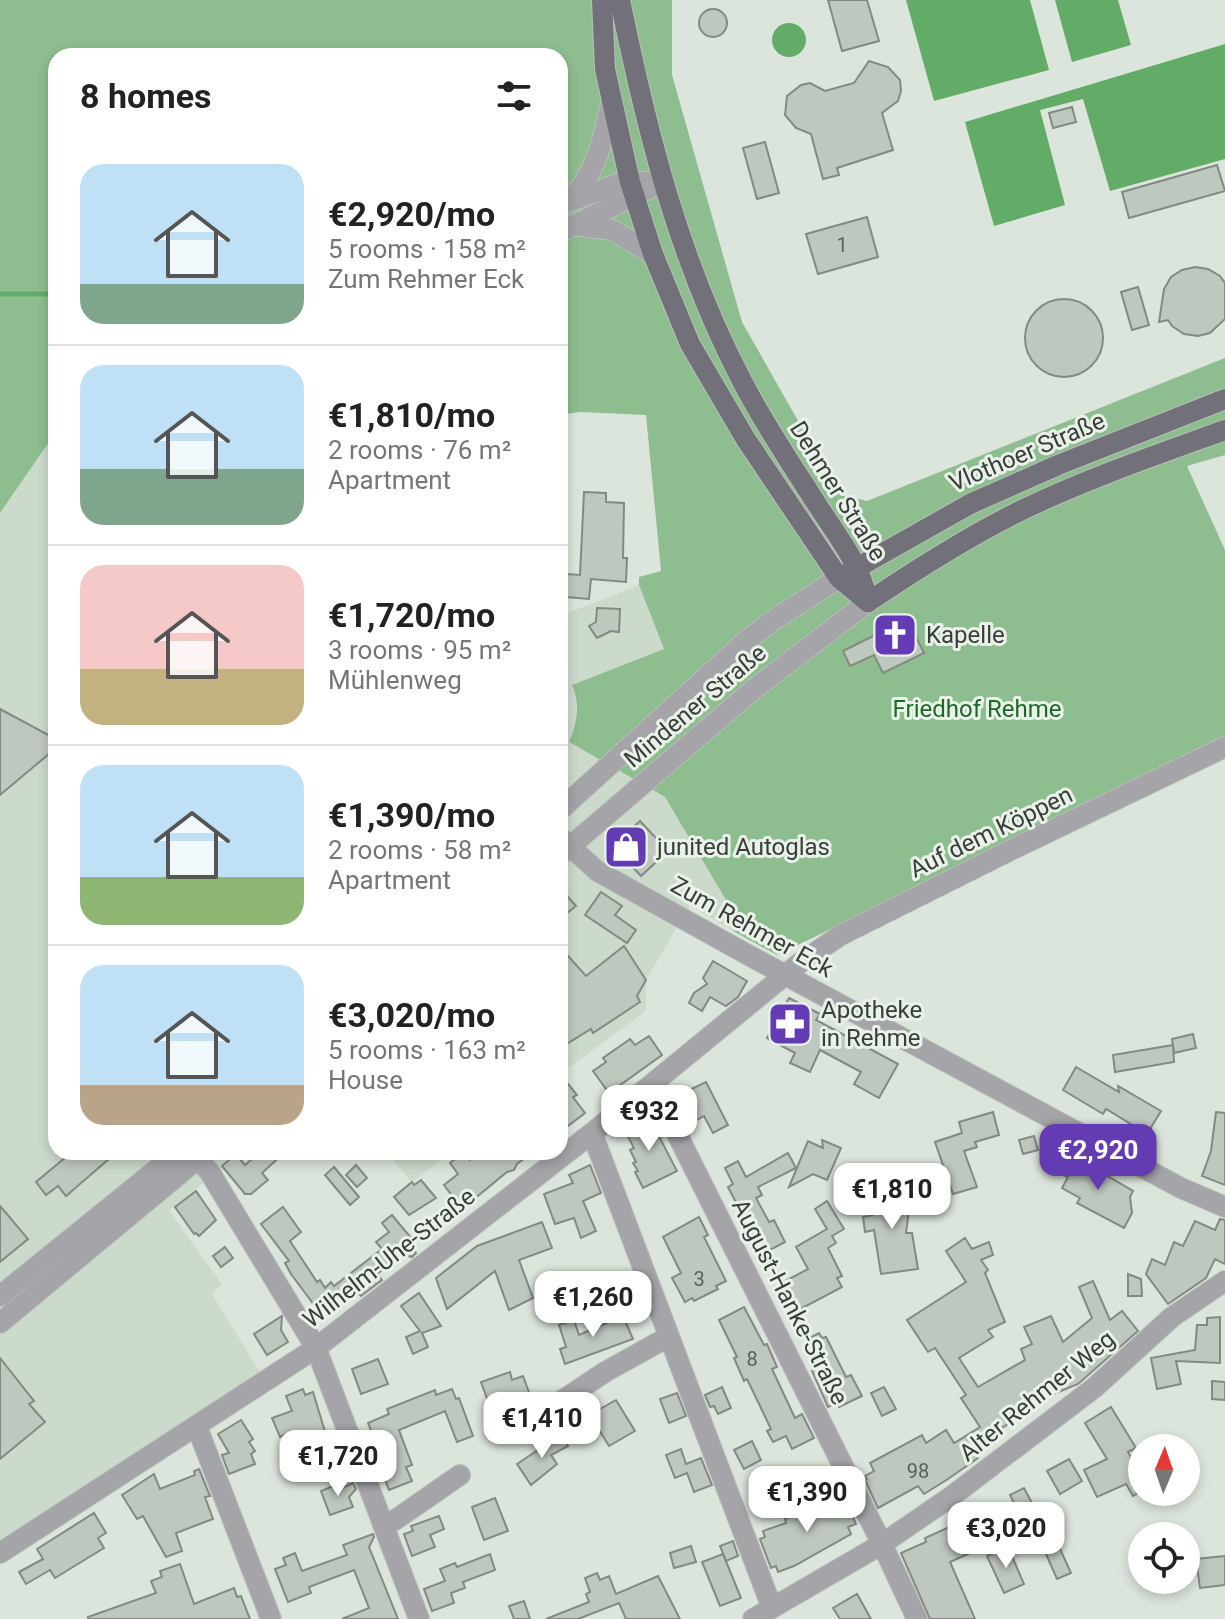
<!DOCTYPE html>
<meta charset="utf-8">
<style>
:root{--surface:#fff;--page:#f2f2f2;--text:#222;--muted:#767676;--line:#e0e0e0;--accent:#633cb4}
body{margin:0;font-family:Roboto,sans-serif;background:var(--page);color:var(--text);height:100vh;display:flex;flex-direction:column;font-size:30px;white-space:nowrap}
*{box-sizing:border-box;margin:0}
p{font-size:26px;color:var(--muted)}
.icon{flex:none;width:44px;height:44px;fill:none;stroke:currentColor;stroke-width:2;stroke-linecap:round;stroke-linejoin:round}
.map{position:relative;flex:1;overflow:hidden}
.panel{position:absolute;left:48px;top:48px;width:520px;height:1112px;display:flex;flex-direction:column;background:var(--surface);border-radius:24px;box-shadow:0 4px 12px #0003}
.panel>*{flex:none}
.needle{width:52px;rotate:2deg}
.buttons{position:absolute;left:1128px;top:1434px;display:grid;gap:16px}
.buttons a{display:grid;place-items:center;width:72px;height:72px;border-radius:50%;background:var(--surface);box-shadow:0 4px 12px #0003;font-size:40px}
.price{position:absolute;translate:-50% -68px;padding:0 18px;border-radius:16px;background:#fff;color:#222;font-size:26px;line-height:52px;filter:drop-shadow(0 2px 4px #0008)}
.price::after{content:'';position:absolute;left:50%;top:48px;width:24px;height:18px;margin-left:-12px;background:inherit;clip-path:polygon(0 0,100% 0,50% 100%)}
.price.on{background:var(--accent);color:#fff}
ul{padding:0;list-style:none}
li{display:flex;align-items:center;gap:24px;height:200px;padding:0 32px}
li+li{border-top:2px solid var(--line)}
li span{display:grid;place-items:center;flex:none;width:224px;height:160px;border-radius:24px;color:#555}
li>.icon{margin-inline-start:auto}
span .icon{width:96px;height:96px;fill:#fffc;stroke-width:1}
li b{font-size:34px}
h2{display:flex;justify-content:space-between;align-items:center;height:96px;padding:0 32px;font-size:34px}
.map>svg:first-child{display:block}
</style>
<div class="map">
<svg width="1225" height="1619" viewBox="0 0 1225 1619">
<rect width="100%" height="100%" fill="#dce5dc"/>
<!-- built -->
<g fill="#ccdacc">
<path d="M56,432V1152H242L169,1210L222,1284L212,1294L261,1374L0,1546V513Z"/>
<path d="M639,585L664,649L572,685L578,701V712L569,742L665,797L739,922L733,931L690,905L646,980V1011L560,1074V768L568,760L560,757V616Z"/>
<path d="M387,1152H453L411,1182Z"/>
</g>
<!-- green -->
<path fill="#8ebd8f" d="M0,0H672V75L742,322L840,495L867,501L1225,358V455L1187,466L1225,550V739L777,955L733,931L739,922L665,797L569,742C577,721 581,706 572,685L664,649L639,585V577L661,571L646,415L580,412L560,415V56H56V432L0,513Z"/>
<!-- water -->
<g fill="#63ac68">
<path d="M906,0H1030L1049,70L934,101Z"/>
<path d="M1055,0H1118L1131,45L1072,62Z"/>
<circle cx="789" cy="40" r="17"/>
<path d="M1225,44V159L1110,191L1083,99L1040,110L1065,205L994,226L965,122Z"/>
</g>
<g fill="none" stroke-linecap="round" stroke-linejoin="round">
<!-- stream -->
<path stroke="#63ac68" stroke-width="5" d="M0,294H56"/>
</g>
<!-- building -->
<g fill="#bfc8bf" stroke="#828a82" stroke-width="2">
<path d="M828,0H867L879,41L842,51Z"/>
<circle cx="713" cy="23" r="14"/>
<path d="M869,61L888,67L900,80L901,91L898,101L882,113L893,150L837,168L839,175L823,179L811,134L796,128L785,115L787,96L801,85L810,83L825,91L854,83Z"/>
<path d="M1072,107L1076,122L1053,128L1049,113Z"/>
<path d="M765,142L779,193L757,199L743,148Z"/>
<path d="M1217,165L1225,191L1129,218L1122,192Z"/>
<path d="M867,217L878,257L818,274L806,234Z"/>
<path d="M1195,267L1208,269L1220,276L1225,283V319L1210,333L1198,336L1184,334L1172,326L1168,320L1159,322L1164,289L1171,277L1182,270Z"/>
<path d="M1138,287L1149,325L1132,330L1121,292Z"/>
<circle cx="1064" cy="338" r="39"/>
<path d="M584,492L606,493V502L624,503L623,558H627L626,582L591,579L589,599L566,597L567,574L580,575Z"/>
<path d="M597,608L620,609L619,632L611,631L597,638L589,626L596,622Z"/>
<path d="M907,619L924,653L883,673L874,655L850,666L843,651Z"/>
<path d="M0,709L56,739V748L0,795Z"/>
<path d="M640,821L668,851L641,876L613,846Z"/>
<path d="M560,888L576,906L560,919Z"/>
<path d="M601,892L622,906L615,915L636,930L627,943L585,915Z"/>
<path d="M624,946L646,980L637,996L640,1002L593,1033L591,1029L565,1045L560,1038V947L586,976Z"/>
<path d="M713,961L747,981L738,997L726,1006L710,997L702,1011L689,1003L694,993L707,984L703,978Z"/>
<path d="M789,998L820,1014L816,1020L898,1064L879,1098L854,1084L861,1072L820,1050L810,1072L790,1063L795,1053L767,1038Z"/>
<path d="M1193,1034L1196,1048L1174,1053L1172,1039Z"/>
<path d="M649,1036L662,1055L609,1093L593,1071L606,1062L603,1058L630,1039L635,1045Z"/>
<path d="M1173,1045L1174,1062L1115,1072L1113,1055Z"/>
<path d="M1076,1067L1119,1092L1118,1086L1161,1111L1147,1134L1106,1109L1103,1114L1063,1090Z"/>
<path d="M560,1074L577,1095L573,1097L585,1113L560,1132Z"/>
<path d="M706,1082L728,1125L713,1133L704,1116L695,1121L681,1094Z"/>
<path d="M993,1112L999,1135L975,1142L977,1147L964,1151L977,1187L953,1194L935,1142L962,1133L959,1122Z"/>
<path d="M1216,1112L1225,1113V1185L1202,1176L1211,1151Z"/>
<path d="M649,1117L677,1171L643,1188L635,1172L638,1171L633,1163L636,1162L630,1150L634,1148L624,1129Z"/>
<path d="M1034,1136L1038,1150L1023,1154L1019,1140Z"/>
<path d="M822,1140L841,1148L827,1180L813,1174L789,1187L808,1141L823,1148Z"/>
<path d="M72,1152H117L66,1196L58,1186L46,1195L36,1182Z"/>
<path d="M260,1152H285L262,1173L268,1180L251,1194H245L222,1166L236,1154L245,1165Z"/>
<path d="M464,1152L470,1160L480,1152H533L517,1164L514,1170L507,1172L462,1209L444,1185L458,1174L450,1163Z"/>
<path d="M788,1153L796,1168L758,1187L762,1195L756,1198L769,1222L774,1220L785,1242L770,1250L768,1246L761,1250L728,1187L733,1184L725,1168L738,1161L746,1177Z"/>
<path d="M1072,1155L1133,1191L1130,1197L1132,1213L1124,1228L1077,1203L1080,1198L1062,1188L1068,1177L1061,1174Z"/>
<path d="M356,1165L367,1178L357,1187L346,1175Z"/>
<path d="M590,1165L601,1193L583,1201L596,1231L581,1238L574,1218L555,1224L544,1194L573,1183L569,1175Z"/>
<path d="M334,1167L359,1197L350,1205L325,1175Z"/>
<path d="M421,1180L436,1198L409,1215L394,1197L412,1182L414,1185Z"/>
<path d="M876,1188L911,1194L906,1233H912L918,1269L881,1274L874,1230L865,1232L863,1217L873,1215Z"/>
<path d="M196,1191L216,1220L199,1236L196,1233L194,1234L175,1207Z"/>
<path d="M827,1201L844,1229L832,1236L836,1243L828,1248L842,1276L837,1278L842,1287L795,1312L782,1287L789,1283L787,1280L808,1269L796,1247L827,1229L815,1209Z"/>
<path d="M0,1206L28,1239L0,1262Z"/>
<path d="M283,1207L301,1232L290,1241L317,1282L320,1280L325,1288L331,1282L334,1286L382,1249L376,1242L389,1232L382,1223L392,1215L412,1239L408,1242L416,1253L412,1257L402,1254L377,1274L382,1280L361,1296L358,1293L323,1317L291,1274L285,1263L289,1261L261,1224Z"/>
<path d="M699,1217L708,1235L704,1237L726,1281L716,1286L718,1289L694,1301L692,1298L685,1302L672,1278L681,1273L663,1237Z"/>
<path d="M1220,1219L1225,1220V1264L1215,1259L1206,1278L1168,1304L1146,1274L1152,1259L1165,1265L1174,1242L1183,1246L1195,1221L1215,1230Z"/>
<path d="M542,1222L552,1248L519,1260L533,1298L509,1310L495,1271L447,1309L436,1278L477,1246Z"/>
<path d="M965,1238L972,1249L989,1242L993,1255L981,1260L988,1270L985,1273L1005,1322L988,1330L993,1337L959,1358L978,1387L1025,1360L1021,1349L1032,1344L1024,1327L1051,1316L1063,1342L1092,1318L1079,1287L1093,1281L1110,1320L1122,1311L1138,1331L1078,1384L1054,1394L1051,1387L1016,1410L1020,1416L972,1448L978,1458L948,1479L924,1494L918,1486L878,1508L865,1480L867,1479L865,1476L874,1471L870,1463L922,1435L926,1443L946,1430L954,1443L980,1427L961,1398L966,1395L935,1348L928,1352L907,1320L966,1282L946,1251Z"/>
<path d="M225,1247L233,1258L221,1267L213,1256Z"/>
<path d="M621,1273L631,1299L609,1307L600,1281Z"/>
<path d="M1128,1274L1141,1279L1142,1296H1128Z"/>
<path d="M419,1293L441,1326L422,1333L428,1347L413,1354L406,1337L420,1331L401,1306Z"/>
<path d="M744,1307L764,1345L767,1344L777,1367L772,1369L795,1418L802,1414L814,1438L792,1449L786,1436L773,1442L767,1431L771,1429L747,1379L744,1381L734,1358L737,1357L719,1320Z"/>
<path d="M282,1316L281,1330L288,1342L267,1355L254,1334Z"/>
<path d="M623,1316L633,1339L565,1364L560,1349L566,1347L559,1325L574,1320L579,1335Z"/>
<path d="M1220,1317V1363L1176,1361L1181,1384L1157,1389L1151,1358L1195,1350L1197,1325H1207V1318Z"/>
<path d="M819,1333L822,1338L826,1337L846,1377L851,1375L862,1396L839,1407L836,1403L828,1407L812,1371L819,1367L806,1340Z"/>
<path d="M0,1358L34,1401L29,1404L45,1422L0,1459Z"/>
<path d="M378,1359L388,1384L361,1394L352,1369Z"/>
<path d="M510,1372L512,1380L523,1376L530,1395L491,1409L481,1382Z"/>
<path d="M1212,1381L1225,1382V1400L1212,1399Z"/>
<path d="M722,1387L731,1408L718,1414L714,1406L710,1407L705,1395Z"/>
<path d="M884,1387L896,1409L882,1416L871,1393Z"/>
<path d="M303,1389L305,1395L313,1392L326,1435L334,1438L330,1445L334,1456L311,1464L307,1454L296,1458L287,1434L280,1437L272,1418L292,1411L286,1396Z"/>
<path d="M452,1389L456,1399L459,1398L473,1436L457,1442L445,1411L399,1430L412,1465L406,1467L412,1481L389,1490L381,1469L386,1467L368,1423L389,1414L387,1409L435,1390L436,1395Z"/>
<path d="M677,1393L686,1416L669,1423L660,1399Z"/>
<path d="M616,1400L635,1431L609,1446L596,1425L599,1423L593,1413Z"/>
<path d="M1111,1407L1136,1448L1128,1452L1142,1479V1491L1133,1496L1126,1484L1097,1497L1084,1470L1107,1459L1085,1423Z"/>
<path d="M241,1420L253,1439L249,1442L255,1451L251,1454L255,1464L229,1474L222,1455L229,1453L218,1434Z"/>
<path d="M562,1434L568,1446L551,1455L557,1464L531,1485L517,1464Z"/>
<path d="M752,1441L761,1460L744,1469L734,1450Z"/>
<path d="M681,1449L686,1464L701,1458L712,1485L694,1492L687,1473L675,1478L666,1455Z"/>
<path d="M1069,1459L1082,1481L1060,1494L1047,1471Z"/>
<path d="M199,1469L210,1496L205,1497L213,1519L176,1533L182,1551L166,1557L143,1516L137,1519L122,1495L154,1474L160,1489L195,1475L194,1471Z"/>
<path d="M353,1483L356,1489L349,1497L353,1507L330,1515L321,1491L338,1484L340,1489Z"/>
<path d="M1024,1488L1042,1522L1047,1520L1071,1573L1057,1579L1042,1545L1036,1548L1010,1495Z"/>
<path d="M830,1497L835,1508L846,1503L856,1524L848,1527L851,1534L794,1566L778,1572L776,1566L771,1568L760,1539L765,1537L763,1531L786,1523L785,1519Z"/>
<path d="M495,1498L508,1531L484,1540L472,1507Z"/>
<path d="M94,1513L106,1533L98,1538L104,1548L55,1578L50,1570L26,1584L19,1572L43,1559L37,1549Z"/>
<path d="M439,1516L444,1529L430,1535L435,1547L412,1556L404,1534L413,1531L411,1526Z"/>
<path d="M956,1524L970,1553L950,1562L975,1619H930L901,1553L926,1542L925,1538Z"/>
<path d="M373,1534L374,1537L369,1547L398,1619H342L369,1608L354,1570L309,1587L311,1593L288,1602L275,1569L286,1565L283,1558L295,1553L302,1571L347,1555L343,1545Z"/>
<path d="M733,1541L738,1556L726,1561L720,1546Z"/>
<path d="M691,1546L696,1562L674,1568L670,1553Z"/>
<path d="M1008,1547L1024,1584L1004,1593L987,1556Z"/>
<path d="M490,1554L495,1570L463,1582L465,1588L451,1593L454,1603L432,1611L424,1589L445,1581L440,1569L455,1563L457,1567Z"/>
<path d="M723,1554L741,1598L720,1606L702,1562Z"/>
<path d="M1225,1556V1585L1200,1588L1196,1559Z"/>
<path d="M180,1564L194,1604L234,1588L237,1597L241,1596L250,1619H88V1617L156,1593L151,1581L162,1577L160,1571Z"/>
<path d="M597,1573L600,1580L609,1576L616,1594L658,1576L680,1619H626L619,1603L578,1619H546L589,1602L586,1594L590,1592L585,1578Z"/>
<path d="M857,1594L871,1619H840L833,1608Z"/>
<path d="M524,1601L530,1619H514L509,1606Z"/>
</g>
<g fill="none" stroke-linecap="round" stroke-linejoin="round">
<!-- minor casing -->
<g stroke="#b8c0b8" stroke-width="22">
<g id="minor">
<path d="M574,200L617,184L647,182"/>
<path d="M569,202C597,171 602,143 611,103"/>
<path d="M573,225L612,230L653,254"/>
<path d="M560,232L662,182"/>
<path d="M560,810L745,642L772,621L839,578"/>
<path d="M560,837L597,871L750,956L1181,1188L1225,1207"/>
<path d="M560,855L754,689L868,602"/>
<path d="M652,1084L882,1544L917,1619"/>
<path d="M592,1133L772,1608"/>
<path d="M197,1159L209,1171L316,1348L419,1619"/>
<path d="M0,1296L178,1152"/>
<path d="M0,1323L206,1152"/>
<path d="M527,1424L605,1372L668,1337"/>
<path d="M197,1427L271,1619"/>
<path d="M383,1525L395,1520L460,1475"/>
<path d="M0,1553L316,1348L592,1133L801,962L841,935L1011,850L1225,747"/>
<path d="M753,1619L882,1544L952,1496L1094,1388L1172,1317L1225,1281"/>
</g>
</g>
<!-- major casing -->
<g stroke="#b8c0b8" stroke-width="22">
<g id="major">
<path d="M602,0L605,69L630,182L653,254L690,344L745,438L839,578L868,602"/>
<path d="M620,0C647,132 679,261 742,381C764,424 792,465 818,506C838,537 861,565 868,602"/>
<path d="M846,574L970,504L1058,465L1225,399"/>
<path d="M868,602C917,569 967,537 1020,511C1086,479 1156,455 1225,430"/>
</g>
</g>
<!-- minor -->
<use href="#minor" stroke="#a5a4a9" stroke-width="20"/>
<!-- major -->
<use href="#major" stroke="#727179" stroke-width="20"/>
</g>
<!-- icons -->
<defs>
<g id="church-square" transform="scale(2.3)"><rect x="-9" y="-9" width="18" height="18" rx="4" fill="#633cb4" stroke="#e9f2e9"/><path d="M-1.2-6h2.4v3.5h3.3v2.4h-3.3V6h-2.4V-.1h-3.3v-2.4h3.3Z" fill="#fff"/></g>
<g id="shop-square" transform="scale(2.3)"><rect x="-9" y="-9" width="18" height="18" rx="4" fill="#633cb4" stroke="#e9f2e9"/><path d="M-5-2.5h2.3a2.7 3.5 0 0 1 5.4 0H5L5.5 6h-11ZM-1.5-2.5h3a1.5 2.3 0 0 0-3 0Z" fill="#fff"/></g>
<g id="pharmacy-square" transform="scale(2.3)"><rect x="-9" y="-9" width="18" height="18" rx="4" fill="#633cb4" stroke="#e9f2e9"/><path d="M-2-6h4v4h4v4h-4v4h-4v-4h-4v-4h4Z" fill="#fff"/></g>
</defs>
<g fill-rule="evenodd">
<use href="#church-square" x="895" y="635"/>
<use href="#shop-square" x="626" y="847"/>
<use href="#pharmacy-square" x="790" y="1024"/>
</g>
<g text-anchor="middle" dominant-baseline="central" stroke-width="6" stroke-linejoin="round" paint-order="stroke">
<!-- number labels -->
<g font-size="20" fill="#5b605b">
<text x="842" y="245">1</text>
<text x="699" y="1279">3</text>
<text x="752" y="1359">8</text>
<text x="918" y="1471">98</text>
</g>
<!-- street labels -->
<g font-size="24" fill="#3a3e3a" stroke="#e9f2e9">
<text transform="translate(1027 452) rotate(-23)">Vlothoer Straße</text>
<text transform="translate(838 491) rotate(58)">Dehmer Straße</text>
<text transform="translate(695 706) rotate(-40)">Mindener Straße</text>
<text transform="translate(991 832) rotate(-26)">Auf dem Köppen</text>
<text transform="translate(752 927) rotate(29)">Zum Rehmer Eck</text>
<text transform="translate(389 1258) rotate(-38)">Wilhelm-Uhe-Straße</text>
<text transform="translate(790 1302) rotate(63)">August-Hanke-Straße</text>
<text transform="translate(1037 1396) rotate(-39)">Alter Rehmer Weg</text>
</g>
<!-- poi labels -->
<g font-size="24" fill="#3a3e3a" stroke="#e9f2e9" text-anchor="start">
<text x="926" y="635">Kapelle</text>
<text x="657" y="847">junited Autoglas</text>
<text x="821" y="1010">Apotheke<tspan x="821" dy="28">in Rehme</tspan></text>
</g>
<!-- park labels -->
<g font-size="24" fill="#1e6828" stroke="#e9f2e9">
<text x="977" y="709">Friedhof Rehme</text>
</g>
</g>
</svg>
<div class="buttons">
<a><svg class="needle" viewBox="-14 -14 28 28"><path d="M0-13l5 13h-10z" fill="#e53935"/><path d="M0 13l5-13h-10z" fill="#767676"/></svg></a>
<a><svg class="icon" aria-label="locate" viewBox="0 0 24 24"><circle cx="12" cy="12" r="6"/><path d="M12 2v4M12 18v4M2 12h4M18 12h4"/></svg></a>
</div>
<b class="price" style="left:649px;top:1153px">€932</b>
<b class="price on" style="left:1098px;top:1192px">€2,920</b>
<b class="price" style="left:892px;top:1231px">€1,810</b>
<b class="price" style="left:593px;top:1339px">€1,260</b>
<b class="price" style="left:542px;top:1460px">€1,410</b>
<b class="price" style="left:338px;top:1498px">€1,720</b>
<b class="price" style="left:807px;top:1534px">€1,390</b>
<b class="price" style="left:1006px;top:1570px">€3,020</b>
<section class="panel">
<h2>8 homes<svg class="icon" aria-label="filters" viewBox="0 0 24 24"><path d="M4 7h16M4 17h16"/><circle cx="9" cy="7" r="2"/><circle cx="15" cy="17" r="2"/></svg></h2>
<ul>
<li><span style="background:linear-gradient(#bfe0f5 75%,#7fa58c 0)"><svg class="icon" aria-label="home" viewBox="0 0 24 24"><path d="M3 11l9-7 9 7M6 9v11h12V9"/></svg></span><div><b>€2,920/mo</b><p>5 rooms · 158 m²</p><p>Zum Rehmer Eck</p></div></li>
<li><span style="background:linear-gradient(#bfe0f5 65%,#7fa58c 0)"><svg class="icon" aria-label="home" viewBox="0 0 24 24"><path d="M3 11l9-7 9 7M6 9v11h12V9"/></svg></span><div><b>€1,810/mo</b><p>2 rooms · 76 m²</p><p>Apartment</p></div></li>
<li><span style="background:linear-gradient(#f6c9c9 65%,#c2b280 0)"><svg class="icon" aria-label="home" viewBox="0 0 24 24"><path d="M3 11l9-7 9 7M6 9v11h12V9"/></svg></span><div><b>€1,720/mo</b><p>3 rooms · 95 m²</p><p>Mühlenweg</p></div></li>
<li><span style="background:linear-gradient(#bfe0f5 70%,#8fb573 0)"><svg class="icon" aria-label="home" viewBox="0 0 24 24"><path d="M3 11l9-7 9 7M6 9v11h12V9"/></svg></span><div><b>€1,390/mo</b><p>2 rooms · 58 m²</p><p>Apartment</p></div></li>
<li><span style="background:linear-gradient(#bfe0f5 75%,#b9a48a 0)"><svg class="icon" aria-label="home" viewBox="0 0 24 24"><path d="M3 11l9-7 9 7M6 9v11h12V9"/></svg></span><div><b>€3,020/mo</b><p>5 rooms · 163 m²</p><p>House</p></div></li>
</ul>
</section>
</div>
